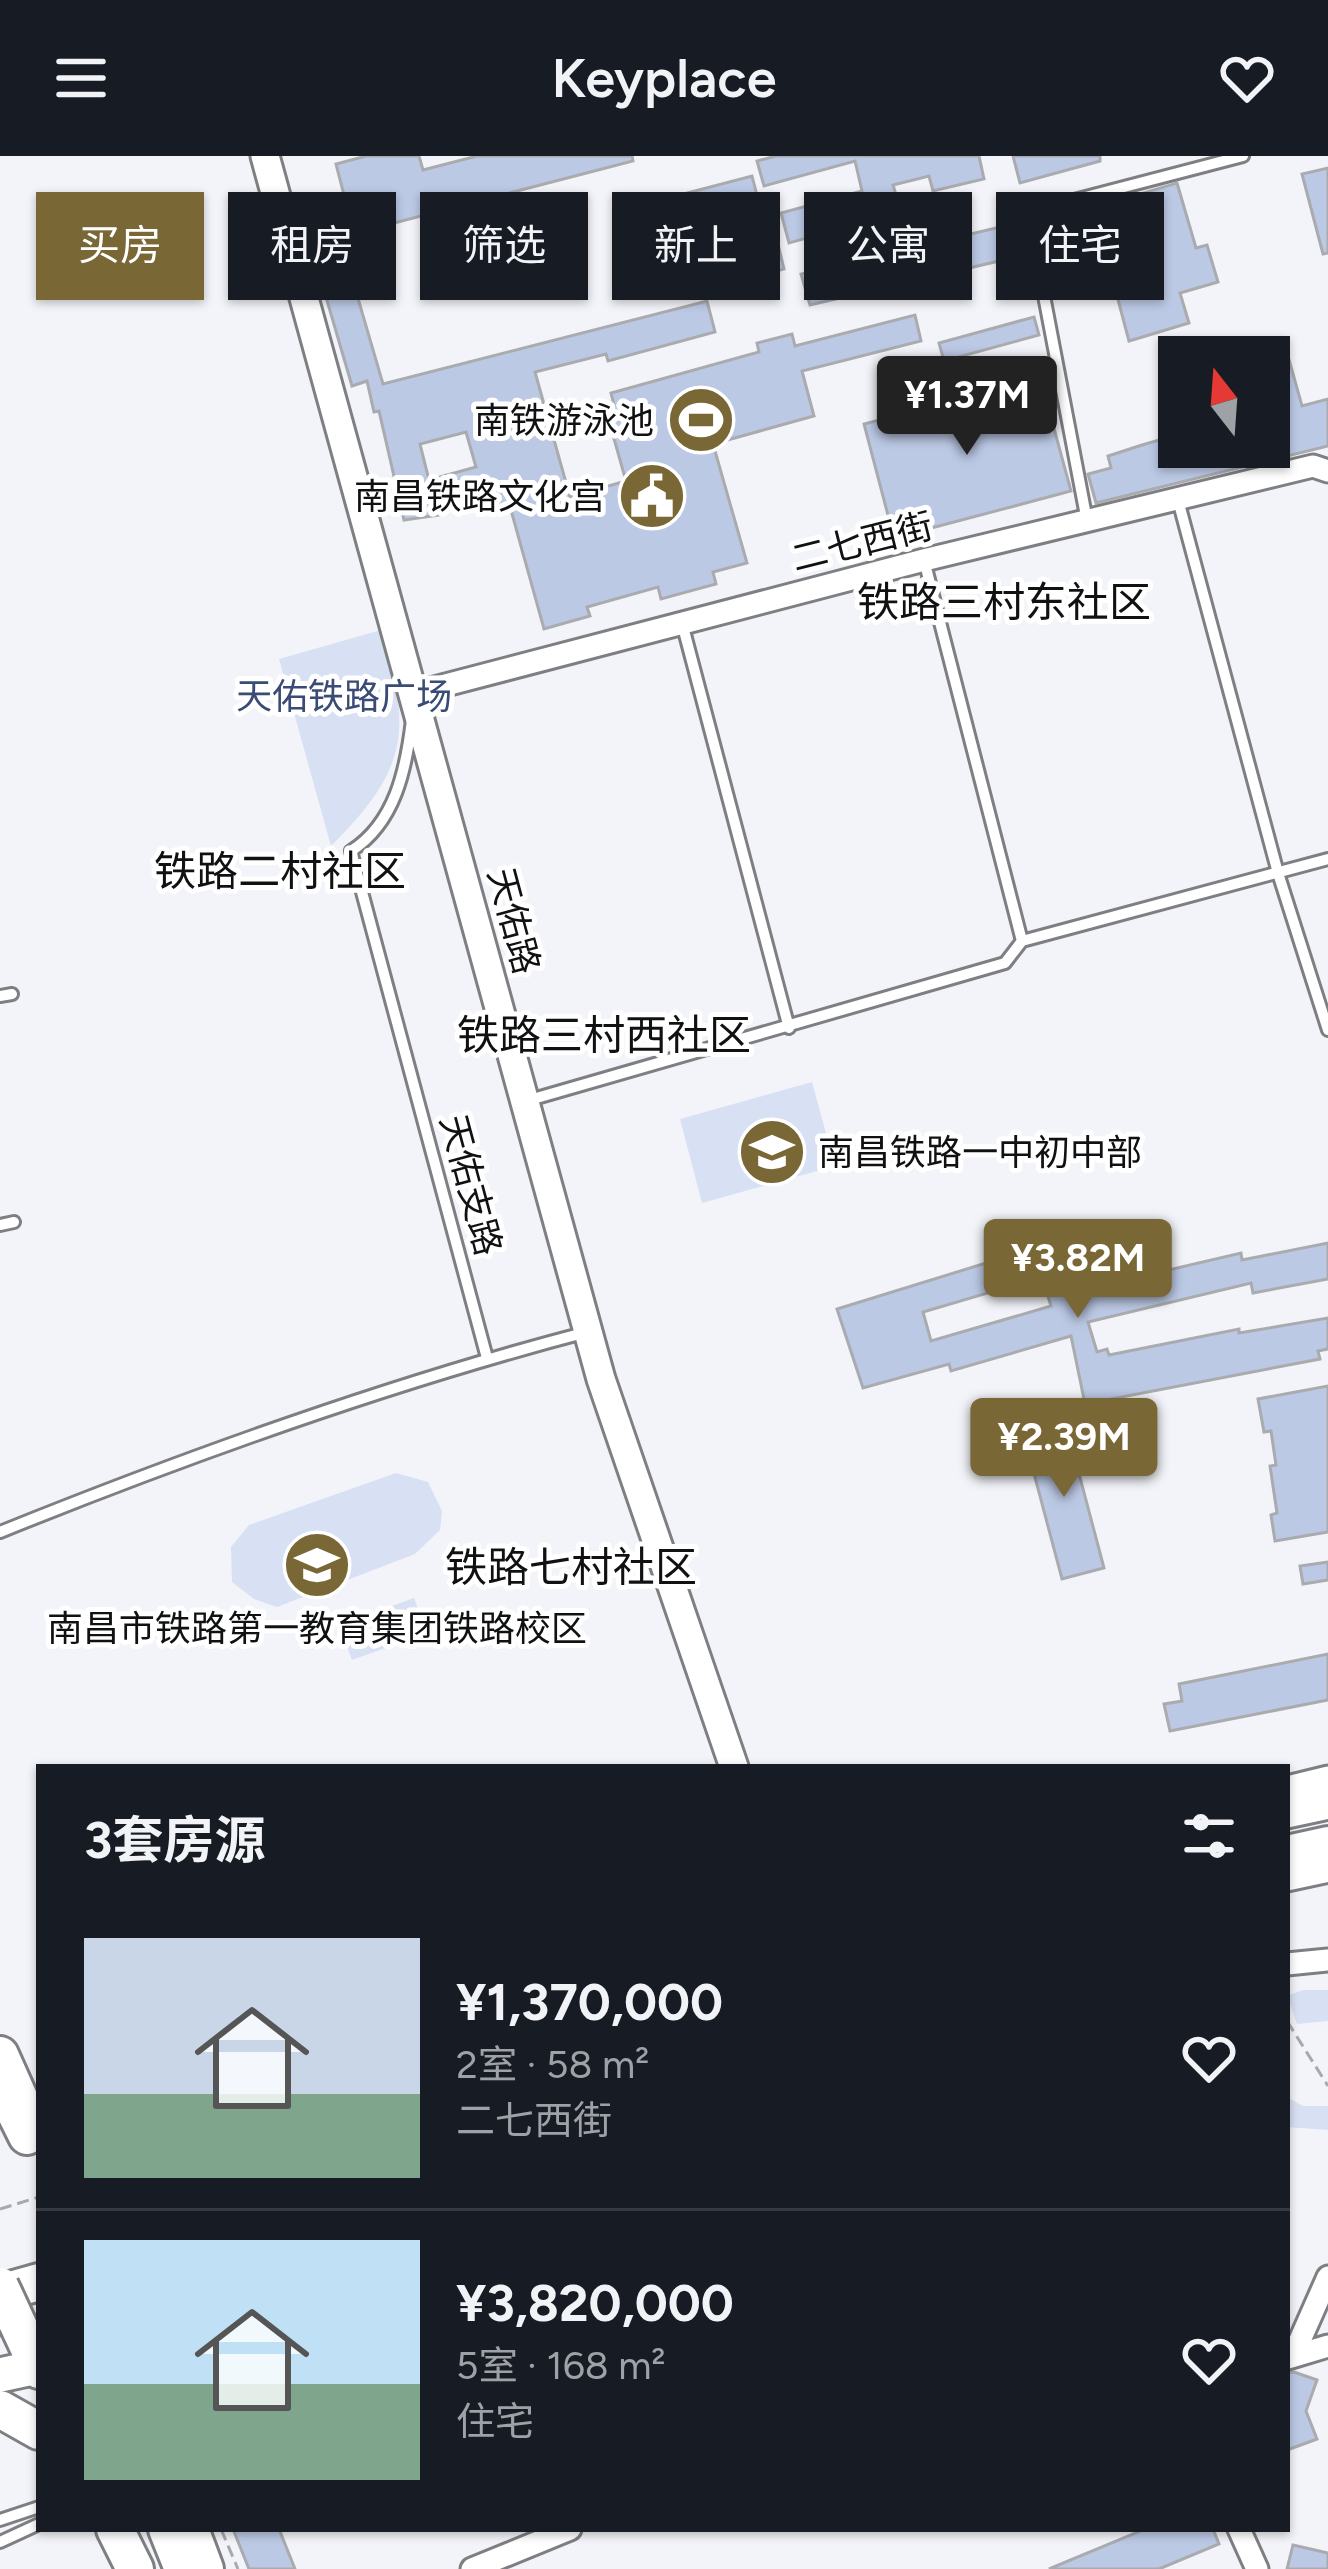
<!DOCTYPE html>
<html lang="zh">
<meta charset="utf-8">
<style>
:root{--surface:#171b24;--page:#242831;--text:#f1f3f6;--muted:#9ea1a6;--line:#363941;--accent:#796735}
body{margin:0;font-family:Figtree,"Noto Sans SC",sans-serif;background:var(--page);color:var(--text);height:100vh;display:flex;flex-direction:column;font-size:45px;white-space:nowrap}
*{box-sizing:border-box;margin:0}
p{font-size:39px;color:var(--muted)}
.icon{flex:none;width:66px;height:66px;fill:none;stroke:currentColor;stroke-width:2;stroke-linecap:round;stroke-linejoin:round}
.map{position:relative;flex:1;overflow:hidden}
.sheet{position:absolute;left:36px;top:1608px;width:1254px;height:768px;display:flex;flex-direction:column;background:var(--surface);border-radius:0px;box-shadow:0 3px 9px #0004}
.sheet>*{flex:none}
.guide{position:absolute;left:36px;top:36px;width:1257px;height:108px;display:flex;gap:24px}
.needle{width:78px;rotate:343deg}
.controls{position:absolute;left:1158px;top:180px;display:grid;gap:24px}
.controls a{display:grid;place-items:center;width:132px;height:132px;border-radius:0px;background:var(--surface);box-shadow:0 3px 9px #0004;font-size:60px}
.price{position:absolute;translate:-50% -102px;padding:0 27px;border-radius:12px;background:var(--accent);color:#fff;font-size:39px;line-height:78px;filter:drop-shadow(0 3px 6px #0008)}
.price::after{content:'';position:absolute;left:50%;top:72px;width:36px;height:27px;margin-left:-18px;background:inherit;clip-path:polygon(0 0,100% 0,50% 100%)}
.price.selected{background:#222;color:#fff}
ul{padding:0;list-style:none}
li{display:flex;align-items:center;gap:36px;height:300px;padding:0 48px}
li+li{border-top:3px solid var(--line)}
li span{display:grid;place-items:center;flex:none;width:336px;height:240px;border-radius:0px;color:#555}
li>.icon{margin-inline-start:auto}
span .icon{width:144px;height:144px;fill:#fffc;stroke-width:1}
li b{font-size:51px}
h2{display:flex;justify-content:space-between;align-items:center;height:144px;padding:0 48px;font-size:51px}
.chip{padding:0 42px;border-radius:0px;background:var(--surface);box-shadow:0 3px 9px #0004;font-size:42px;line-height:108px}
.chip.selected{background:var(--accent);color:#fff}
header{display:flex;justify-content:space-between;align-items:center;height:156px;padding:0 48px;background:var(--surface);font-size:54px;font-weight:600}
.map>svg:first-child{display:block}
</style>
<header><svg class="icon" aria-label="menu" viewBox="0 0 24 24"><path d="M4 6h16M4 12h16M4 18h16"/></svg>Keyplace<svg class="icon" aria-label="heart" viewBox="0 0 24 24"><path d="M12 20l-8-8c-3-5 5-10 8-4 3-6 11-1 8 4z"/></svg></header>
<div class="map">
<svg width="1328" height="2413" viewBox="0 0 1328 2413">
<rect width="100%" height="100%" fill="#f3f4f9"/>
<!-- green -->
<g fill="#d8e0f3">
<path d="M381,474C413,576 407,614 331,690L279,503Z"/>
<path d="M812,926L835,1010L702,1047L680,963Z"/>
<path d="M396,1317L428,1326L442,1355L440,1374L415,1398L277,1451L254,1443L232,1426L231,1391L249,1369Z"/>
<path d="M414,1442L427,1477L352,1504L339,1469Z"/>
<path d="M1303,1834H1328V1865L1297,1868L1287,1840Z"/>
<path d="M1287,1941L1303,1950H1328V1974L1287,1971Z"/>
</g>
<!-- building -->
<g fill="#bcc9e5" stroke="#a9abaf" stroke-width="3" fill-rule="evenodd">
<path d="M366,0H419L423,14L477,0H632L633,5L340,81L383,228L707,145L715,176L608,205L606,198L535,216L570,341L626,325L605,251L614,249L611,237L759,196L757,187L792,178L795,190L915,159L921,185L802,215L814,260L713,288L747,407L713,416L716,428L661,443L658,431L587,451L590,460L544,473L509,347L486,354L478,326L433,338L439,359L404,364L379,255L374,256L367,225L352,230L300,52L344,39L336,8ZM466,276L476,311L429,324L420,288Z"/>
<path d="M776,0H979L984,23L933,35L929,20L893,29L897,42L857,52L861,67L789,87L781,57L862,35L855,5L764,30L757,5Z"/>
<path d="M1013,0H1100V5L1020,27Z"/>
<path d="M1328,12V97L1323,98L1302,18Z"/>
<path d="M752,20L760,51L691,69L683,38Z"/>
<path d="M1177,27L1196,92L1207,89L1218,126L1180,137L1189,167L1129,185L1104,91L1059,104L1048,65Z"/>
<path d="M1017,67L1025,99L810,149L801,118Z"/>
<path d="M778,88L784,113L714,130L707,105Z"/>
<path d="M1034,161L1039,179L944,205L939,187Z"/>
<path d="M1286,193L1302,250L1328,243V290L1096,347L1088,318L1111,312L1108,300L1142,289L1159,284L1162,291H1269V279L1275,278L1269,197Z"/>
<path d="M1040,221L1071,335L894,382L864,268Z"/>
<path d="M1064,1083L1079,1135L1241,1097L1242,1104L1328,1087V1123L1253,1137L1251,1127L1088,1166L1097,1196L1107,1193L1109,1199L1239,1173V1177L1328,1162V1193L1318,1195L1320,1203L1085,1248L1071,1180L951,1215L949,1208L863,1232L837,1153ZM1042,1121L1051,1150L931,1185L923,1156Z"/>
<path d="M1328,1230V1376L1275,1385L1271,1359L1277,1357L1270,1310L1276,1309L1271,1275L1264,1276L1258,1243Z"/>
<path d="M1065,1265L1104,1412L1062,1423L1023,1276Z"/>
<path d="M1328,1406V1424L1303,1428L1300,1410Z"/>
<path d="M1328,1498V1544L1170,1575L1164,1548L1182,1545L1179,1528Z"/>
<path d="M1294,2216L1317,2224L1306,2255L1317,2283L1287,2294V2217Z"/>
<path d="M233,2373H279L295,2413H249Z"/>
<path d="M1145,2373H1213L1219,2388L1159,2413H1049Z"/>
<path d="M1293,2389L1328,2397V2413H1287Z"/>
</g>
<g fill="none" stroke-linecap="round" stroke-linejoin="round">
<!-- service casing -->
<g stroke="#7d7f82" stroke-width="16">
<g id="service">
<path d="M1178,344L1278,717L1328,874"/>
<path d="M1087,365L1028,56L1243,0"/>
<path d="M924,404L1022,785"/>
<path d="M682,467L789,872"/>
<path d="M412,564C406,614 395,667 351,695L487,1202"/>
<path d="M0,840L12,838"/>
<path d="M526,945L1005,807L1022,785L1328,703"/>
<path d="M0,1069L14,1066"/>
<path d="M0,1376C191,1299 388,1228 587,1176"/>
<path d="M0,2364L39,2351"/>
<path d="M0,2386L39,2368"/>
</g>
</g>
<!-- minor casing -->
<g stroke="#7d7f82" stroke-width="27">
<g id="minor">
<path d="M415,537L924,404L1313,310L1328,315"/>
<path d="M1287,1808L1328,1804"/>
<path d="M1293,2200L1328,2121"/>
<path d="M1288,2202L1328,2190"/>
<path d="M1239,2373L1257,2413"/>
<path d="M472,2413L570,2373"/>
</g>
</g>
<!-- tertiary casing -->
<g stroke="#7d7f82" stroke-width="33">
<g id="tertiary">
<path d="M265,0L601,1223L734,1611"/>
<path d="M1287,1634L1328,1624"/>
</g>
</g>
<!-- secondary casing -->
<g stroke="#7d7f82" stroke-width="39">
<g id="secondary">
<path d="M1287,1655L1328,1646"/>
<path d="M1287,1718L1328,1709"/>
<path d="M0,2219L37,2211"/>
</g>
</g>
<!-- primary casing -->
<g stroke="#7d7f82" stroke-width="42">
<g id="primary">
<path d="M1287,1698L1328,1689"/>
<path d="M0,1899L25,1955"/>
<path d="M0,2137L39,2126"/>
<path d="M20,2173L39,2214"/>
<path d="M115,2373L135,2413"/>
<path d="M190,2373L205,2413"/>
</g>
</g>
<!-- trunk casing -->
<g stroke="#7d7f82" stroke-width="42">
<g id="trunk">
<path d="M0,1926L27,1980"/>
<path d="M0,2253L39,2275"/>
<path d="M167,2373L183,2413"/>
</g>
</g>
<!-- path -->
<g stroke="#a8a9ac" stroke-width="3" stroke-dasharray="12 6" stroke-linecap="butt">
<path d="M1287,1865L1328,1930"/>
<path d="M0,2053L39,2041"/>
<path d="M221,2373L238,2413"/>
</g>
<!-- service -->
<use href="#service" stroke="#fff" stroke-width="10"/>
<!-- minor -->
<use href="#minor" stroke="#fff" stroke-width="21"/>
<!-- tertiary -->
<use href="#tertiary" stroke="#fff" stroke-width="27"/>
<!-- secondary -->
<use href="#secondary" stroke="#fff" stroke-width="33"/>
<!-- primary -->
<use href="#primary" stroke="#fff" stroke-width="36"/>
<!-- trunk -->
<use href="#trunk" stroke="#fff" stroke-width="36"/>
<!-- primary-bridge casing -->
<g stroke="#7d7f82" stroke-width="42" stroke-linecap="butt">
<path id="primary-bridge" d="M0,2130L20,2173"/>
</g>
<!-- primary-bridge -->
<use href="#primary-bridge" stroke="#fff" stroke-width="36"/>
</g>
<!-- icons -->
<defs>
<g id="stadium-disc" transform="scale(3.45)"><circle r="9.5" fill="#796735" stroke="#fff"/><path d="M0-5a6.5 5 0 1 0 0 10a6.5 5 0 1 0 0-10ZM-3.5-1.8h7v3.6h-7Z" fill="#fff"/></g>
<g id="civic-disc" transform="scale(3.45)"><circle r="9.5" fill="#796735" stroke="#fff"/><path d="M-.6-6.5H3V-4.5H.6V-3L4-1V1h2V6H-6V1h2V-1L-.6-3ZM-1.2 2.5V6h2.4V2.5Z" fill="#fff"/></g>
<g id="school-disc" transform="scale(3.45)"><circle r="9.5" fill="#796735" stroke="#fff"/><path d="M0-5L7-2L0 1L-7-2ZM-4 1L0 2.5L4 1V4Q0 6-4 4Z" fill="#fff"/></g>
</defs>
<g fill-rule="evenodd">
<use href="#stadium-disc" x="701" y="264"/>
<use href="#civic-disc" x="652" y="340"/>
<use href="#school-disc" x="772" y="996"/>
<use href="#school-disc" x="317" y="1409"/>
</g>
<g text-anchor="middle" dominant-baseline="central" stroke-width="10" stroke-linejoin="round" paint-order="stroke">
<!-- poi labels -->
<g font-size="36" fill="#101112" stroke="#fff" text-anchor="end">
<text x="654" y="264">南铁游泳池</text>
<text x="606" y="340">南昌铁路文化宫</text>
<text x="818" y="996" text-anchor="start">南昌铁路一中初中部</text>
<text x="317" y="1472" text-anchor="middle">南昌市铁路第一教育集团铁路校区</text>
</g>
<!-- street labels -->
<g font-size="36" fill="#101112" stroke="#fff">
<text transform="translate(862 386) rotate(-14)">二七西街</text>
<text transform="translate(514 765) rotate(75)">天佑路</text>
<text transform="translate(471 1029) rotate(75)">天佑支路</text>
</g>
<!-- park labels -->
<g font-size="36" fill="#3a4b75" stroke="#fff">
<text x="344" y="540">天佑铁路广场</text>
</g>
<!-- quarter labels -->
<g font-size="42" fill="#101112" stroke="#fff">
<text x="1004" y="446">铁路三村东社区</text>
<text x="280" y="715">铁路二村社区</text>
<text x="604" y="879">铁路三村西社区</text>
<text x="571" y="1411">铁路七村社区</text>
</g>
</g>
</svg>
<div class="controls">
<a><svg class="needle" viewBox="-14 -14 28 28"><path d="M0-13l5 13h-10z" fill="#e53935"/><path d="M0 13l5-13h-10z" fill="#9ea1a6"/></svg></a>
</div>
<b class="price selected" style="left:967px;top:302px">¥1.37M</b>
<b class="price" style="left:1078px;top:1165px">¥3.82M</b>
<b class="price" style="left:1064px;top:1344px">¥2.39M</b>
<div class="guide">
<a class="chip selected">买房</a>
<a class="chip">租房</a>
<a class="chip">筛选</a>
<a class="chip">新上</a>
<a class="chip">公寓</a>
<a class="chip">住宅</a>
</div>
<section class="sheet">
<h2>3套房源<svg class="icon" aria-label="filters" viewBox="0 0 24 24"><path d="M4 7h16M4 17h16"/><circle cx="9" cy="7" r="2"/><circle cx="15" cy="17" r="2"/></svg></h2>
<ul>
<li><span style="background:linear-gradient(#c9d6e8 65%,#7fa58c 0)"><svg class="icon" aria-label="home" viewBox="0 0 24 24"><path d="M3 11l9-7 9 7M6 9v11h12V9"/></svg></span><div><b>¥1,370,000</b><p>2室 · 58 m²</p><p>二七西街</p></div><svg class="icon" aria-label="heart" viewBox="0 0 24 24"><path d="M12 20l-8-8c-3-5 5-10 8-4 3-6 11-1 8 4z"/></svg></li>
<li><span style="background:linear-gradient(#bfe0f5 60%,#7fa58c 0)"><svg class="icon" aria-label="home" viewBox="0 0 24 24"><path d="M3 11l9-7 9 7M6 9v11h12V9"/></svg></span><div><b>¥3,820,000</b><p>5室 · 168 m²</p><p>住宅</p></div><svg class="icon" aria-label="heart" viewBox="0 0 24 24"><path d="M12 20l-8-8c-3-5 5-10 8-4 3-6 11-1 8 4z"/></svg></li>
</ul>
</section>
</div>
